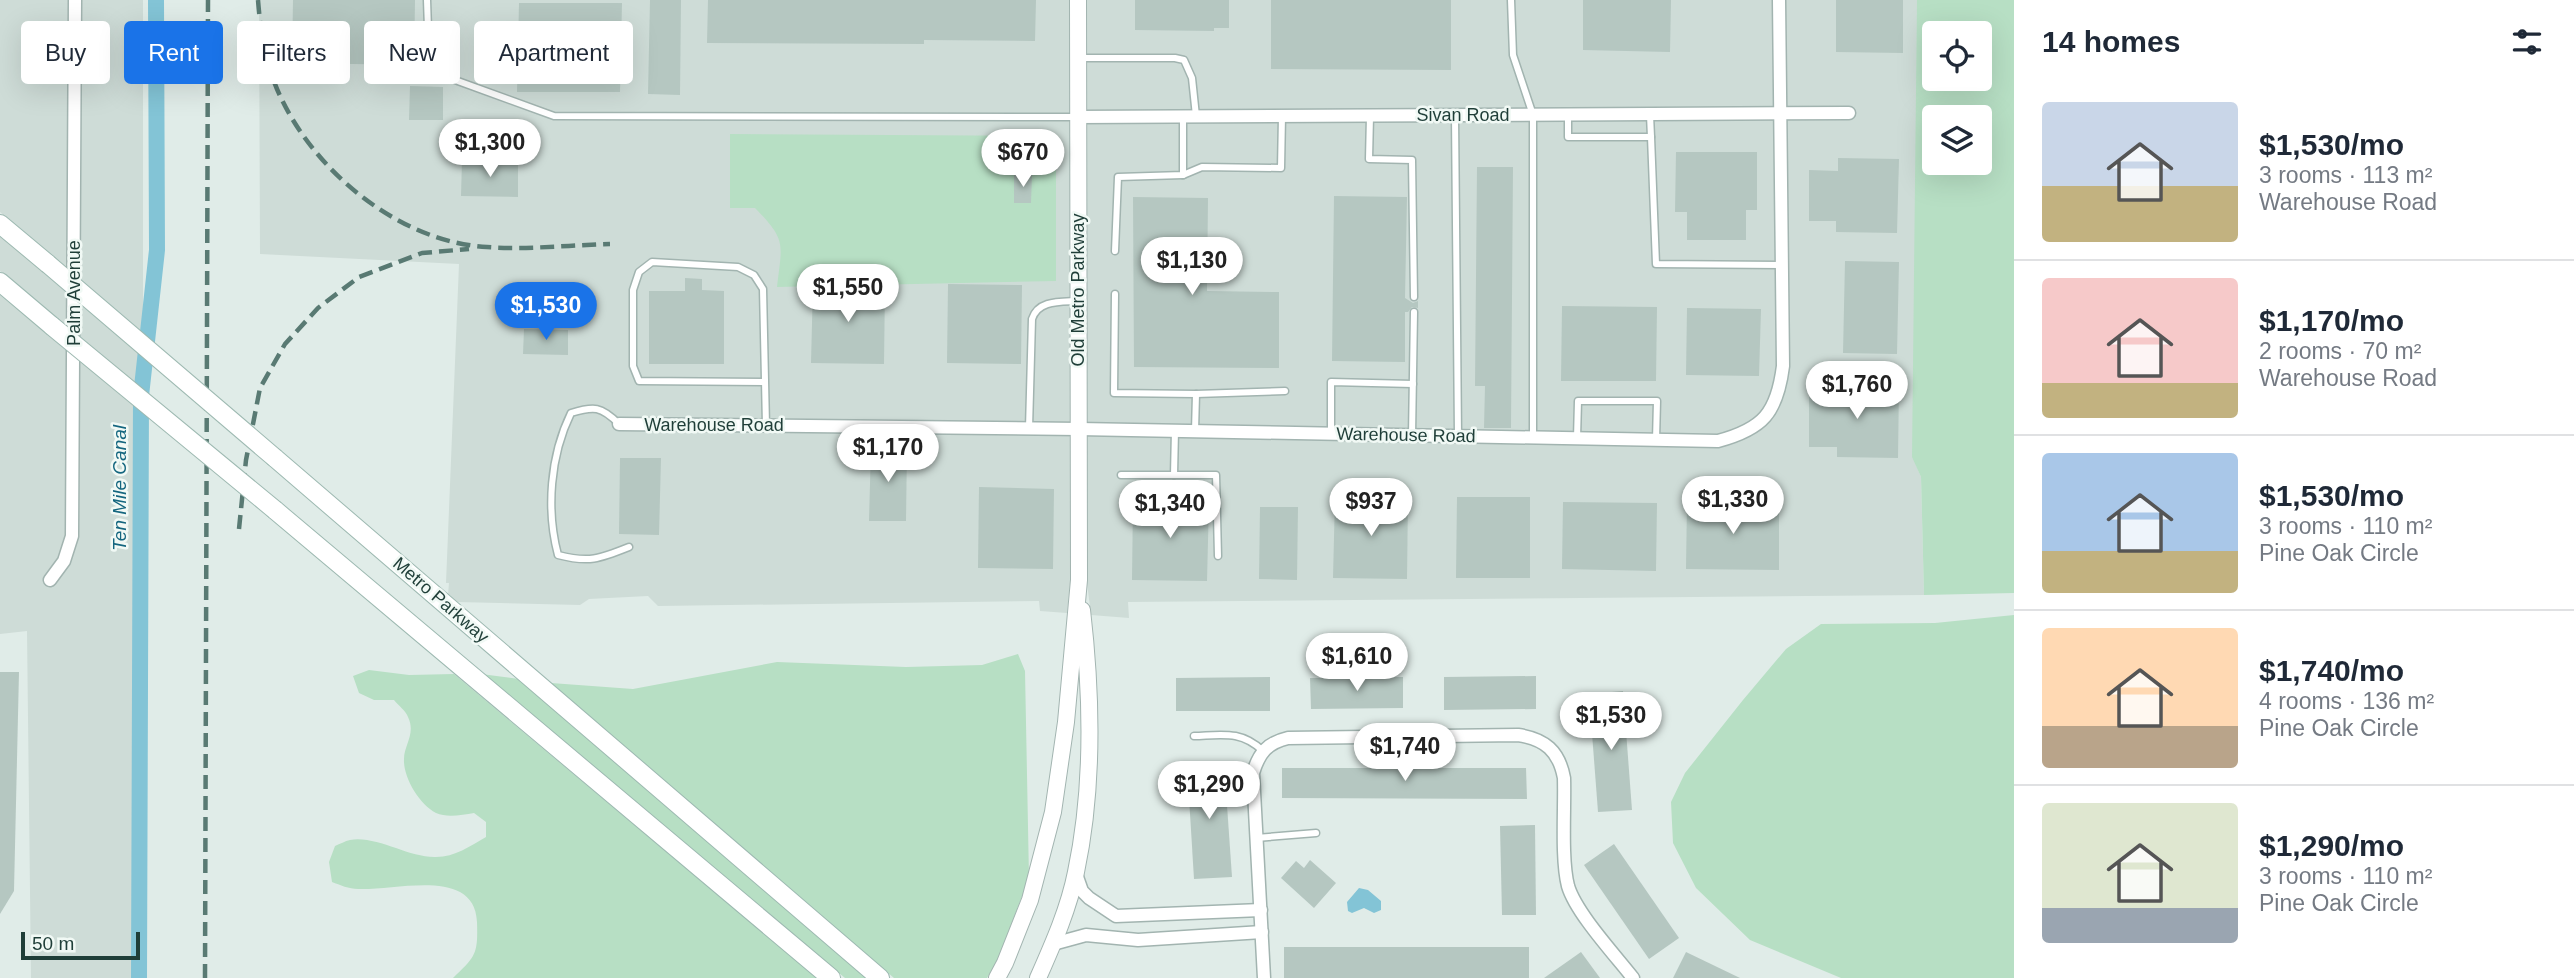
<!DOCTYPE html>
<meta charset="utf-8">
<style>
:root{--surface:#fff;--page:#f6f6f7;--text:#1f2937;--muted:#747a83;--line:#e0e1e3;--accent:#1a73e8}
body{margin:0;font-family:Arial,sans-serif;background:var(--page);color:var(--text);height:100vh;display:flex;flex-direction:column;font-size:26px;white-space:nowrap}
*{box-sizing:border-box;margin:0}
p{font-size:23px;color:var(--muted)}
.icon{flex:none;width:38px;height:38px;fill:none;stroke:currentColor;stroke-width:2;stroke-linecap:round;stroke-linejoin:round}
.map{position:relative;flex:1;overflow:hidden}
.side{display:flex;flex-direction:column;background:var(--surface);width:560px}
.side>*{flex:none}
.top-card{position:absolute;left:21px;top:21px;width:665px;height:63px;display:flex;gap:14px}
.fabs{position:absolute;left:1922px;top:21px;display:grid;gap:14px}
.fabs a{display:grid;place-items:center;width:70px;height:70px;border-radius:7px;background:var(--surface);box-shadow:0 7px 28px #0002;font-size:35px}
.scale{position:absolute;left:21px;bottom:18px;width:119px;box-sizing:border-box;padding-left:7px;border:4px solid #1f3e38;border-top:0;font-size:19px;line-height:24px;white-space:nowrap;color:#1f3e38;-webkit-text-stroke:5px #f1f9f5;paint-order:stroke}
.price{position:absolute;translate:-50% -60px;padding:0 16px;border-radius:24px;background:#fff;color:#222;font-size:23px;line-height:46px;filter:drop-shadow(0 2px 4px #0008)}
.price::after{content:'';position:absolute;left:50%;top:42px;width:21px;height:16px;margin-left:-10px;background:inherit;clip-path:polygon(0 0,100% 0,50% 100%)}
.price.active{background:var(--accent);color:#fff}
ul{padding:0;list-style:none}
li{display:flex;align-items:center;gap:21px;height:175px;padding:0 28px}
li+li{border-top:2px solid var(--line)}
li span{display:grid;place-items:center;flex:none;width:196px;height:140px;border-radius:7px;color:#555}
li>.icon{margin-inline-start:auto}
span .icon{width:84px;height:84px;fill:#fffc;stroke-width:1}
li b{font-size:30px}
h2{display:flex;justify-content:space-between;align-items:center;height:84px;padding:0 28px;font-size:30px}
.chip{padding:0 24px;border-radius:7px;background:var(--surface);box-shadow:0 7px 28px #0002;font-size:24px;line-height:63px}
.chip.active{background:var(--accent);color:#fff}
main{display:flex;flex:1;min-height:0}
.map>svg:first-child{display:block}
</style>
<main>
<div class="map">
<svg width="2014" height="978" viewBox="0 0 2014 978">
<rect width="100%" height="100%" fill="#e0ece8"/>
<!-- built -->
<g fill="#cedcd7">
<path d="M0,0H143V334L0,212Z"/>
<path d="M259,0H1917L1916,465L1921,477L1924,595L1128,602L1129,618L1091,615L1087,583H1070L1067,613L1040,611L1039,601L658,606L648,596L589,599L580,605L457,602L448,595L449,583H446L459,264L260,254Z"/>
<path d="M0,235L143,357V390L0,271Z"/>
<path d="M0,294L143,413L144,581L137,634L139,682L137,978H31L27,631L0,634Z"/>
</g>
<!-- green -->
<g fill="#b7dfc4" fill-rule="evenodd">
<path d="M1917,0H2014V593L1924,595L1921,477L1912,457ZM1934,33H1979V79H1934ZM1934,117H1979V163H1934Z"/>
<path d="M730,134L1056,136V281L777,287C782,243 787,241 755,208H730Z"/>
<path d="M2014,615V978H1841L1750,940L1696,888L1673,843L1671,802L1685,773L1743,700L1786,649L1821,624L1935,623Z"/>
<path d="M1018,654L1025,671L1029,878L998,959L987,978H894L551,683L633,689L777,662L906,667L982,665Z"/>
<path d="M369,670L409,675L454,674L817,978H453C476,956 478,954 477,922C475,866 394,891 358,889C349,889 340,885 332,882L329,862L335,846C340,844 345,841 350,840C376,835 409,858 436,857C455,857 470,846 486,837V822L474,813C462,815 447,818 436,813C419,804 403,777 404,759C404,745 416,734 408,717C406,711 398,705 394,700H374L359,693L353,676Z"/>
<path d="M481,674L519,679L867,978H845Z"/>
</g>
<!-- water -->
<path fill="#83c4d6" d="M1359,888L1368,890L1381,901V910L1374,913L1364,908L1352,913L1348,911L1347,902Z"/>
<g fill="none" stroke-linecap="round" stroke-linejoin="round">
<!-- canal -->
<path stroke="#83c4d6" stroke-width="16" d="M139,978L141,396L157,250L156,0"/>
</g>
<!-- building -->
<g fill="#b5c7c1">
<path d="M293,0H415L414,65L292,63Z"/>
<path d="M650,0H681L680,95L648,94Z"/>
<path d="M708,0H1036L1035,41L924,40V44L707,43Z"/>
<path d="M1135,0H1229V28H1214V31L1135,30Z"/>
<path d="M1271,0H1451V70L1271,69Z"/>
<path d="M1583,0H1671L1670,52L1583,50Z"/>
<path d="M1836,0H1903V53L1836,52Z"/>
<path d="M519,3H622L620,92H517Z"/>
<path d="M410,86L443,87V120H409Z"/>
<path d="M1676,152H1757V210H1746V240H1687V212H1675Z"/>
<path d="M1838,158L1899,159L1897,233L1836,232V221H1809V170L1838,171Z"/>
<path d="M462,160L518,161V197L461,196Z"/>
<path d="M1477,167H1513L1511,428H1484L1485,386H1475Z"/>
<path d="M1014,174L1032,175L1031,203H1014Z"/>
<path d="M1334,196L1407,197L1405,298L1413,303L1418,301V308L1412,307L1408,312H1405V362L1332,361Z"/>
<path d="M1133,197L1208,198L1207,291L1279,292V368L1134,367Z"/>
<path d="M1845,261L1899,262L1897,354L1843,353Z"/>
<path d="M685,278L702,279V290L724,291V364H649V291H685Z"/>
<path d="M813,284L885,285L884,364L811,363Z"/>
<path d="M948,284L1022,285L1021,364L947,363Z"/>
<path d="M1562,306L1657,307L1656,381H1561Z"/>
<path d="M1687,308L1761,309L1759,376L1686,375Z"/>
<path d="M524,329L568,330V355L523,354Z"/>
<path d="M1838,384H1899L1898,458L1837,457V447H1809V395L1838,396Z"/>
<path d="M871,447L907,448L906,521H869Z"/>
<path d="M620,458H661L659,535L619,534Z"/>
<path d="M979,487L1054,489L1053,569L978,568Z"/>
<path d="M1335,497L1408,498L1407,579L1333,578Z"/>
<path d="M1457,497H1530V578H1456Z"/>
<path d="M1133,500L1209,501L1207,581L1132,580Z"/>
<path d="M1563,502L1657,503L1656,571L1562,569Z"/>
<path d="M1687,502L1779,503V570L1686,569Z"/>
<path d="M1260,507H1298L1297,580L1259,579Z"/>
<path d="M0,672H19L14,891L0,914Z"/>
<path d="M1536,676V709L1444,710V677Z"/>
<path d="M1270,677V711H1176V678Z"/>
<path d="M1403,677V708L1311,709L1310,678Z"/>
<path d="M1623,691L1632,810L1598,812L1589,694Z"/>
<path d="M1224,762L1232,877L1194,879L1187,765Z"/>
<path d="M1282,768H1526L1527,799L1282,798Z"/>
<path d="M1535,825L1536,915H1502L1500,826Z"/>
<path d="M1614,844L1679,938L1649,959L1584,865Z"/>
<path d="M1310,860L1336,883L1314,908L1281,878L1296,861L1304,868Z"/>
<rect x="1284" y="947" width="245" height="31"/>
<path d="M1581,952L1600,978H1544Z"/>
<path d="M1686,952L1740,978H1673Z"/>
</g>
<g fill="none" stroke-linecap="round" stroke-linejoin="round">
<!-- service casing -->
<g stroke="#a2b4b0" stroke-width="9">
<g id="service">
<path d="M427,0L429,58L455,80L554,116L1076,117"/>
<path d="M1511,0L1513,55L1533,115V438"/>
<path d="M1080,58H1175L1184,60L1192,78L1196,116"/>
<path d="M1568,115V137H1651L1650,115"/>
<path d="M1370,116L1369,159L1412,160L1414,297"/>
<path d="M1455,116L1458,436"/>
<path d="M1651,137L1656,264L1782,265"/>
<path d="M1183,175L1202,167L1281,168L1282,116"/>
<path d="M1115,251L1118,177L1183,175V116"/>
<path d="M1115,294L1114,393L1196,394L1195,431"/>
<path d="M765,382L639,381L633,366V290L639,272L652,262L738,267L754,275L763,289L766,426"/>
<path d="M1196,394L1285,391"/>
<path d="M619,424C601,406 594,406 571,413C550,456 546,510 558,555C589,563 599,559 629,547"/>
<path d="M1029,428L1032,319C1038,300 1060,302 1077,301"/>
<path d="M1331,433V382L1413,384"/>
<path d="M1412,435L1414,312"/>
<path d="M1577,438L1578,401H1657L1656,440"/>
<path d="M1121,475H1174L1175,430"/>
<path d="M1174,475H1216L1218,556"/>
<path d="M1194,736C1222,735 1241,730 1263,751"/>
<path d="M1256,838L1316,833"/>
</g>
</g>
<!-- minor casing -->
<g stroke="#a2b4b0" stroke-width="15">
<g id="minor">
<path d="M1078,117L1849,113"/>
<path d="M619,424L1079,429L1718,441C1763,429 1777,413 1783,366L1779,0"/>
<path d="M50,580L64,561L72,536L75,0"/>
<path d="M1076,874L1082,891L1089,898L1116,916L1261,910"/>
<path d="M1053,944L1086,935L1138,940L1262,932"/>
<path d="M1264,978L1253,773C1259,753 1267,743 1288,738L1518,735C1545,739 1559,751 1564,778C1565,807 1561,859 1568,886C1576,913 1615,955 1633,978"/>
</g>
</g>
<!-- tertiary casing -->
<g stroke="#a2b4b0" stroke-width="18">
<g id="tertiary">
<path d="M997,978L1005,963L1030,900L1053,812L1066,722L1079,580L1078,0"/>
<path d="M1038,978C1053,944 1069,908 1076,872C1094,787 1092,696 1082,610"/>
</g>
</g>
<!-- secondary casing -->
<g stroke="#9db9b1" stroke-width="20">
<g id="secondary">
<path d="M0,224L48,264"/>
<path d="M0,282L52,326"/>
<path d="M275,458L880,978"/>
<path d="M275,510L831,978"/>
</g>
</g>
<!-- service -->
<use href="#service" stroke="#fff" stroke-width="6"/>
<!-- minor -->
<use href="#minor" stroke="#fff" stroke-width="12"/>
<!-- tertiary -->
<use href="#tertiary" stroke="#fff" stroke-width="16"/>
<!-- secondary -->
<use href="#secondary" stroke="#fff" stroke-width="18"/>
<!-- rail -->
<g stroke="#597a73" stroke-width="4.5" stroke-dasharray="14 7" stroke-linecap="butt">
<path d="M258,0C260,25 263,49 271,73C300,161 394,242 487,247C528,250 569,245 610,244"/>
<path d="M239,529L246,460L260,388L285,344L318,308L359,277L422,253L469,249"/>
<path d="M205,978L208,0"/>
</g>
<!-- secondary-bridge casing -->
<g stroke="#9db9b1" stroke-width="20" stroke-linecap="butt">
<g id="secondary-bridge">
<path d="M48,264L275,458"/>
<path d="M52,326L275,510"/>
</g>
</g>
<!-- secondary-bridge -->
<use href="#secondary-bridge" stroke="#fff" stroke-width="18"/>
</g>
<g text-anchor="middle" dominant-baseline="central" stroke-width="5" stroke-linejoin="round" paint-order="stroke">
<!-- street labels -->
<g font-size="18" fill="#1f3e38" stroke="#f1f9f5">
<text x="1463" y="115">Sivan Road</text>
<text transform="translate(1078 290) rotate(-90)">Old Metro Parkway</text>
<text transform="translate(74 293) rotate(-90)">Palm Avenue</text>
<text x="714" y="425">Warehouse Road</text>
<text transform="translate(1406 435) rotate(1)">Warehouse Road</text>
<text transform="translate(441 600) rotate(41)">Metro Parkway</text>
</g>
<!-- water labels -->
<g font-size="19" font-style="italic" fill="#14667f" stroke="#f1f9f5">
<text transform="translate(119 488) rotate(-90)">Ten Mile Canal</text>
</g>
</g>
</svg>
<div class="fabs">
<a><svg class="icon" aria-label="locate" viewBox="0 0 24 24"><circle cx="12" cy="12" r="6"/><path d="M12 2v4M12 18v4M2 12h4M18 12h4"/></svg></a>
<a><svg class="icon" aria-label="layers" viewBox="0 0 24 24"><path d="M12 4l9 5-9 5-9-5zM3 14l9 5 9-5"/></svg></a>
</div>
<div class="scale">50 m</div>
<b class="price" style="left:490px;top:179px">$1,300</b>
<b class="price" style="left:1023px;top:189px">$670</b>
<b class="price" style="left:1192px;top:297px">$1,130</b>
<b class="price" style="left:848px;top:324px">$1,550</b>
<b class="price active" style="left:546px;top:342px">$1,530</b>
<b class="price" style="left:1857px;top:421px">$1,760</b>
<b class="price" style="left:888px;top:484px">$1,170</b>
<b class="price" style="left:1733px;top:536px">$1,330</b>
<b class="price" style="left:1371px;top:538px">$937</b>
<b class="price" style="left:1170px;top:540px">$1,340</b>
<b class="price" style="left:1357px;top:693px">$1,610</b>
<b class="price" style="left:1611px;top:752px">$1,530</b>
<b class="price" style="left:1405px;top:783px">$1,740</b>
<b class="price" style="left:1209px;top:821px">$1,290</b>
<div class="top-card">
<a class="chip">Buy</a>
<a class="chip active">Rent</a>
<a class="chip">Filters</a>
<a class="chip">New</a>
<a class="chip">Apartment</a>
</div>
</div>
<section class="side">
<h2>14 homes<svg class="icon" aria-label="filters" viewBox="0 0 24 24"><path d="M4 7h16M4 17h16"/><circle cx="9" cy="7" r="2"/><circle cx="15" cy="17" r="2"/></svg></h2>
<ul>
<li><span style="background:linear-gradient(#c9d6e8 60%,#c2b280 0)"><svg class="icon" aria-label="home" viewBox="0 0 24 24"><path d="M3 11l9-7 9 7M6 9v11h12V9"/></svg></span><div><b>$1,530/mo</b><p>3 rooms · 113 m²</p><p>Warehouse Road</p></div></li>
<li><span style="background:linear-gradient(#f6c9c9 75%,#c2b280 0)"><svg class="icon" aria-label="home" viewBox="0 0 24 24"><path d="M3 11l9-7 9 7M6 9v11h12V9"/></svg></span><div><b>$1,170/mo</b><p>2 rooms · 70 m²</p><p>Warehouse Road</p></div></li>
<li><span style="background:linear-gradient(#a9c7e8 70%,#c2b280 0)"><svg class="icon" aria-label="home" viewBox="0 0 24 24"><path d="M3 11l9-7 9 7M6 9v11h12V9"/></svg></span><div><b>$1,530/mo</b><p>3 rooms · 110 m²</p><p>Pine Oak Circle</p></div></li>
<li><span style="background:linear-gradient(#ffd9b3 70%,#b9a48a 0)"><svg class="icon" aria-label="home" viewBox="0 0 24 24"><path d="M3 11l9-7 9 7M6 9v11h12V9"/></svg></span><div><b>$1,740/mo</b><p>4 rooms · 136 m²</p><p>Pine Oak Circle</p></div></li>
<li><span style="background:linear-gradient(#dfe7d0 75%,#9aa5b1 0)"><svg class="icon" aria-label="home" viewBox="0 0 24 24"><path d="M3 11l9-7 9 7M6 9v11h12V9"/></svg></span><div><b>$1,290/mo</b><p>3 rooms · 110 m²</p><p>Pine Oak Circle</p></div></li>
</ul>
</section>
</main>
